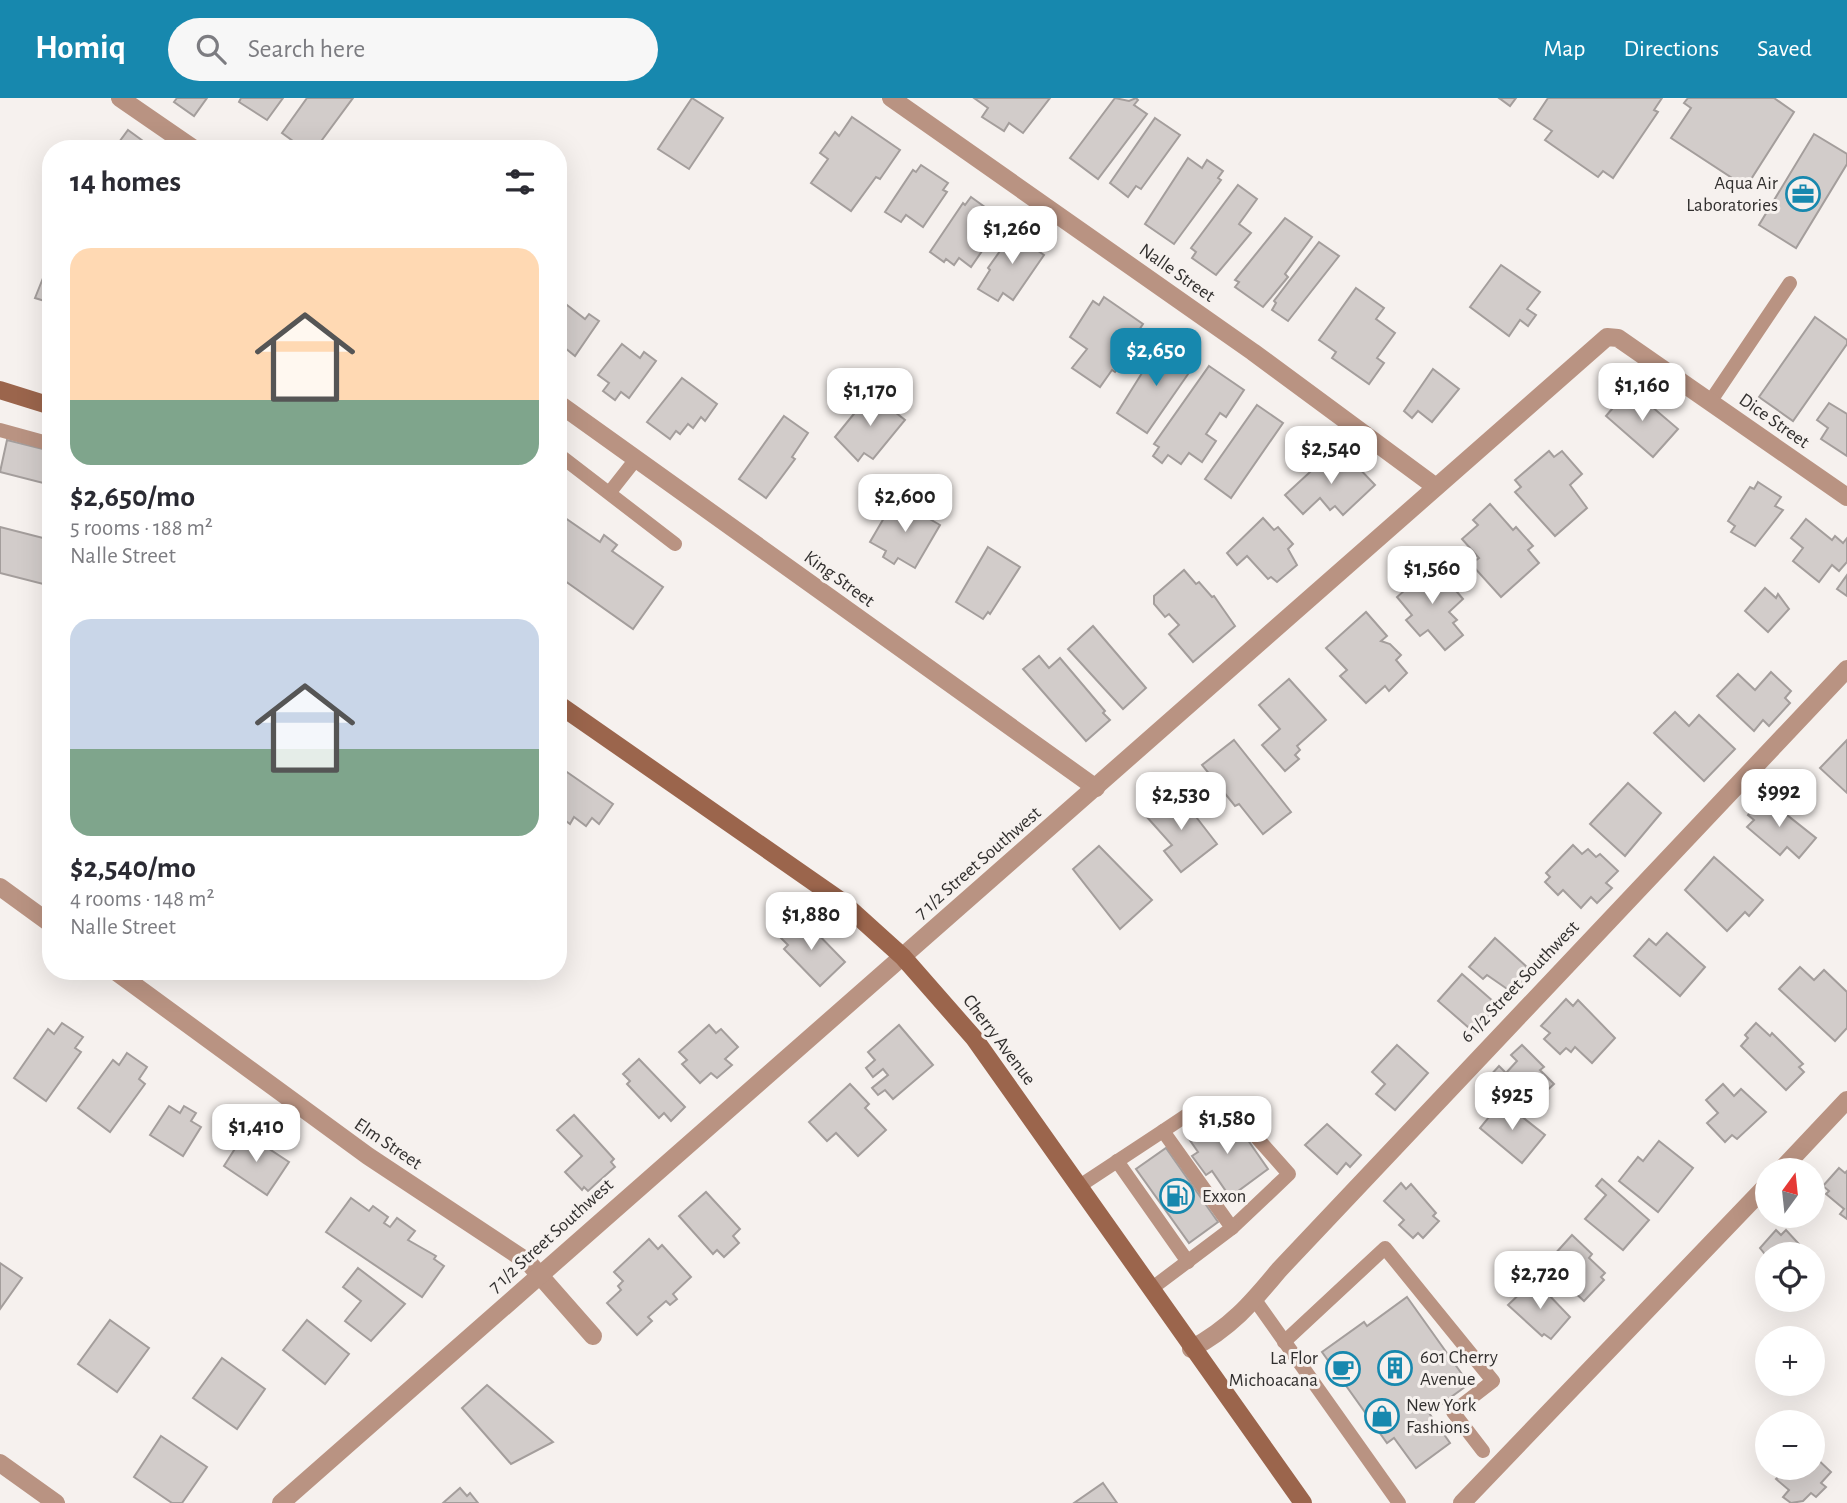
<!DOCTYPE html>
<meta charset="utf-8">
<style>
:root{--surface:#fff;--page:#f7f7f7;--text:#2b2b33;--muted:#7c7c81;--accent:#1788ae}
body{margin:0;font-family:"Alegreya Sans",sans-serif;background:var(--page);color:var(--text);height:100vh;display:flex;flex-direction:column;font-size:26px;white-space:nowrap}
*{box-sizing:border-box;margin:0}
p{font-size:23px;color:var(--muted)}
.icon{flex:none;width:38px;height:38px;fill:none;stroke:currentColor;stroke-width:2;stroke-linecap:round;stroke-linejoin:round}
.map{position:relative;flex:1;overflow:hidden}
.details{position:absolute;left:42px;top:42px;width:525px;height:840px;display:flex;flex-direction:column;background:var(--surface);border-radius:28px;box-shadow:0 7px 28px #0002}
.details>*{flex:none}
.needle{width:46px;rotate:15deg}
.fabs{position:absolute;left:1755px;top:1060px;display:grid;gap:14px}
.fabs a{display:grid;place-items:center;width:70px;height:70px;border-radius:50%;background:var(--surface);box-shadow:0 7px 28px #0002;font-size:35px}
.price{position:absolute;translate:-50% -60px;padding:0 16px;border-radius:14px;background:#fff;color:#222;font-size:23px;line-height:46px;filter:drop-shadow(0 2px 4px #0008)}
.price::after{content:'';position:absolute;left:50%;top:42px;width:21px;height:16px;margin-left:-10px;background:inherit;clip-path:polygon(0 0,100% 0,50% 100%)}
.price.current{background:var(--accent);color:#fff}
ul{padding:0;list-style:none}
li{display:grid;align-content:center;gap:14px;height:371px;padding:0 28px}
li span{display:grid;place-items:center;height:217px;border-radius:21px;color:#555}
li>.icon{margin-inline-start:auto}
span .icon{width:126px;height:126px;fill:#fffc;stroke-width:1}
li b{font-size:30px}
h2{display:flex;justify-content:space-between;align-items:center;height:84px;padding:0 28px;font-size:30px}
header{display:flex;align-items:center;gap:42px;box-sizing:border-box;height:98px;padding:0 35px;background:var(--accent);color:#fff}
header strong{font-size:33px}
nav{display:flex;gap:38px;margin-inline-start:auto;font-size:24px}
.search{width:490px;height:63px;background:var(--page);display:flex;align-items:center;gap:18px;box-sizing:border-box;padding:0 24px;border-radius:38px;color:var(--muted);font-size:26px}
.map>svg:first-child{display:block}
</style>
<header>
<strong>Homiq</strong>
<div class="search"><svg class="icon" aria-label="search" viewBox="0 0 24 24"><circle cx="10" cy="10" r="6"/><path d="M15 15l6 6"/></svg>Search here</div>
<nav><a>Map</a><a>Directions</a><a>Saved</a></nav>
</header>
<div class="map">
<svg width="1847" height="1405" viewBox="0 0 1847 1405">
<rect width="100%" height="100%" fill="#f6f1ee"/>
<!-- building -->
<g fill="#d2ccca" stroke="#a49e9c" stroke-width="2">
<path d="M177,0H207L194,18L174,4Z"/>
<path d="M241,0H283L267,22L239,4Z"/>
<path d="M307,0H353L319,46L315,44L310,51H304L282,35Z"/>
<path d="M692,0L723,20L689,71L658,51Z"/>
<path d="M974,0H1050L1023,35L1009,25L1004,33L982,19L988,10Z"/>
<path d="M1115,0L1129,3L1136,0L1138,2L1134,7L1147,16L1098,81L1070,60Z"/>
<path d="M1499,0H1516L1510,8Z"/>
<path d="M1548,0H1662L1654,12L1658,14L1613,80L1603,73L1598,79L1545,42L1552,33L1534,21Z"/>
<path d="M1688,0H1774L1794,14L1746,89L1671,40L1691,10L1684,5Z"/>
<path d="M852,19L900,52L880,81L876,79L851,113L811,85L828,61L820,55L835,34L839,38Z"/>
<path d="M1155,20L1180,37L1141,91L1136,88L1128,99L1110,85Z"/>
<path d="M128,32L154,51H114Z"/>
<path d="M1814,36L1847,56V66L1796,150L1759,127Z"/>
<path d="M1188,60L1202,70L1207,62L1223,73L1218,80L1221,82L1174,146L1145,126Z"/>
<path d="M921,67L948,85L943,92L947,94L923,129L906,117L901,124L885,114L913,72L916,74Z"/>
<path d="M1238,87L1257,101L1239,126L1251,135L1216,177L1192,160L1196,154L1191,150Z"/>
<path d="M971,99L1000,120L994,128L998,130L971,169L959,160L954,167L946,161L944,164L930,154L963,105L965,107Z"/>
<path d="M1285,120L1312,139L1285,176L1288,179L1263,209L1235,189L1239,184L1235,182Z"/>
<path d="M1017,129L1036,140L1031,148L1044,157L1013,202L1003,195L998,203L978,191L990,172L988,170Z"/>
<path d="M1319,144L1339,158L1288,223L1272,212L1276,205L1274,203Z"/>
<path d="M51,160V205L35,200Z"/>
<path d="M1501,167L1540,194L1527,211L1536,217L1528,228L1520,222L1509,238L1470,209Z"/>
<path d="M1356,190L1384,210L1376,221L1395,235L1377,260L1384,265L1369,286L1332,260L1336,254L1319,242Z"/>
<path d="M1104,199L1143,226L1139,232L1143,235L1115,274L1112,272L1100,289L1072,270L1087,251L1070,239L1093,203L1099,207Z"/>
<path d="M567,207L585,221L589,216L599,223L575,258L565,250L562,255L558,253V218Z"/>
<path d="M1815,219L1847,242V246L1793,323L1759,299Z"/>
<path d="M1166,245L1191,261L1187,266L1193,269L1147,335L1117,315L1142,275Z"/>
<path d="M622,246L640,260L644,254L656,263L629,300L621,294L615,302L603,293L609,285L598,277Z"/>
<path d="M1209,268L1244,292L1226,319L1220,315L1206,336L1216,343L1202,364L1189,355L1181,366L1168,357L1162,365L1153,358L1159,349L1154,346Z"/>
<path d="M1433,271L1459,291L1432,324L1418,313L1412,320L1404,313Z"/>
<path d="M682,280L717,306L705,323L701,319L693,330L688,326L680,336L676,333L670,341L647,324Z"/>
<path d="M1630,290L1678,331L1653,359L1606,318Z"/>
<path d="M871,295L905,322L873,361L864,355L858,363L835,339Z"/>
<path d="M1829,305L1847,316V358L1821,341L1828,330L1817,322Z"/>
<path d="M1257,307L1283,325L1231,400L1205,381Z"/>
<path d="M784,318L808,335L792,359L795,361L766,400L739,381Z"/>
<path d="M7,342L51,353V387L0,374Z"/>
<path d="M1334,352L1351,371L1356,367L1375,387L1343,417L1335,408L1330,412L1320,400L1303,416L1285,397Z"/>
<path d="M1549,353L1554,359L1562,353L1582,376L1570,387L1587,410L1555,438L1515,394L1521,389L1515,382Z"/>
<path d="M1758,384L1781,399L1775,408L1783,412L1755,448L1731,434L1735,428L1728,423L1750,389L1754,391Z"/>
<path d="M895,401L940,427L915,470L898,460L894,466L883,459L886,453L870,444Z"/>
<path d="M1490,406L1513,432L1516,429L1533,448L1528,452L1539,465L1501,499L1471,466L1479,460L1462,441L1478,427L1473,422Z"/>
<path d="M558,415L600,444L604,437L617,447L612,453L663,489L633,531L558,478Z"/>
<path d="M1263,420L1274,432L1278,429L1293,446L1288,451L1297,467L1277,484L1271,479L1268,481L1247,458L1237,467L1227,455Z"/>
<path d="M1806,421L1832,442L1835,438L1843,445L1847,440V464L1839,473L1832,467L1819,484L1793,463L1803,450L1791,440Z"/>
<path d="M0,429L51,442V488L0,475Z"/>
<path d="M988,449L1020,469L990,516L988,514L983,521L956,504Z"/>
<path d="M1424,464L1443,486L1447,482L1463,501L1449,514L1457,522L1453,525L1463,537L1445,552L1428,532L1420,538L1406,522L1412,517L1397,499L1412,486L1406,479Z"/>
<path d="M1184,472L1196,486L1199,484L1212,499L1214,498L1235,528L1193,564L1169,536L1179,527L1169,516L1165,519L1154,506V498Z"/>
<path d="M1847,477V498L1837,491Z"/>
<path d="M1765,490L1776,500L1778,496L1789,511L1768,534L1745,513Z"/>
<path d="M1366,514L1387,538L1381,543L1390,546L1401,557L1396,562L1407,575L1389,593L1385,588L1366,605L1340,578L1347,572L1326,550Z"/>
<path d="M1093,528L1146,590L1123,611L1068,551Z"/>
<path d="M1039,558L1049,570L1060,560L1105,613L1103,615L1110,622L1086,643L1023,571Z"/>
<path d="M1771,574L1791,593L1785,600L1790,605L1769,628L1763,622L1754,633L1717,598L1738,576L1755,592Z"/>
<path d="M1289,581L1326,622L1297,648L1300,652L1295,657L1299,661L1285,673L1262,647L1280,631L1259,607Z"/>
<path d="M1675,614L1689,628L1699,617L1735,651L1704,683L1654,635Z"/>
<path d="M1234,642L1291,714L1263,736L1239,706L1235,708L1202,667Z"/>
<path d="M1847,642V695L1820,670Z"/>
<path d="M564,672L613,706L599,726L592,720L586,728L574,719L570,726L558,717V680Z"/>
<path d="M1628,685L1661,715L1625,758L1590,726Z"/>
<path d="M1176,693L1217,746L1181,774L1164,753L1172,747L1146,718Z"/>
<path d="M1763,698L1816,740L1799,760L1787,749L1780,757L1747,729L1754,722L1748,717Z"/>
<path d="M1573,747L1582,756L1588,751L1596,759L1600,756L1618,773L1606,785L1612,790L1597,805L1591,799L1581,810L1563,792L1558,797L1545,784L1550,779L1546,775Z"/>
<path d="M1099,748L1152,802L1120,831L1073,771Z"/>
<path d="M1714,759L1763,802L1749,818L1745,814L1727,833L1685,792Z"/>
<path d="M794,821L805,832L809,827L845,864L820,888L784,851L788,847L778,837Z"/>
<path d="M1667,835L1705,869L1680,898L1634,858L1649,841L1656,847Z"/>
<path d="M1495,840L1527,869L1525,871L1530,876L1513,895L1487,877L1483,881L1469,869Z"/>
<path d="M1800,869L1814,882L1824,872L1847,894V930L1835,943L1779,891Z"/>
<path d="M1462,876L1494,904L1492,906L1497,911L1476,936L1438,903Z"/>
<path d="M1566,901L1573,908L1578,902L1615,940L1592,965L1575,949L1571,954L1566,950L1560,956L1544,941L1550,935L1541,928Z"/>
<path d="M62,925L83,939L75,950L81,954L46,1003L14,980L48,931L54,936Z"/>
<path d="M1756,925L1770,938L1772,935L1803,966L1799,969L1804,974L1786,992L1741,948L1748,940L1745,937Z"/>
<path d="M709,927L716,935L721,931L738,949L725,961L732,967L717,980L711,975L700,985L682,966L687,962L679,954Z"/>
<path d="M899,927L933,967L893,1001L885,992L878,997L872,990L888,977L883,971L873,979L866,970L875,962L868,954Z"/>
<path d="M1397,947L1428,975L1395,1012L1376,996L1385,986L1372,974Z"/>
<path d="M1522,947L1544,969L1540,972L1554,986L1527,1011L1514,998L1511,1001L1489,979L1499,968L1506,975L1517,963L1511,957Z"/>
<path d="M127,955L147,969L139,981L145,986L110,1034L78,1010L113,962L119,967Z"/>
<path d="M639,961L685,1009L671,1023L664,1015L659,1020L627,986L630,983L623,976Z"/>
<path d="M850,986L869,1006L865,1010L886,1032L858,1058L836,1035L827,1043L809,1024Z"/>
<path d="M1723,986L1734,998L1741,991L1766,1014L1737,1041L1732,1037L1725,1044L1707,1025L1718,1015L1706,1002Z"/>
<path d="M1502,1003L1545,1037L1522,1065L1480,1030Z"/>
<path d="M169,1008L180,1015L184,1008L196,1015L191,1023L201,1029L183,1058L150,1037Z"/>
<path d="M574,1017L614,1061L611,1064L615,1069L588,1093L584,1089L582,1092L565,1074L582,1058L557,1032Z"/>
<path d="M1220,1020L1245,1038L1268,1071L1230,1099L1212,1073L1206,1077L1192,1058L1198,1054L1189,1041Z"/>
<path d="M1327,1026L1361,1057L1350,1069L1346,1065L1337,1076L1305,1047Z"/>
<path d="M245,1035L289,1064L267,1097L224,1068Z"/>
<path d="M1659,1043L1693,1070L1658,1114L1619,1083L1638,1059L1643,1063Z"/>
<path d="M1166,1050L1218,1124L1189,1145L1136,1071Z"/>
<path d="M1839,1070L1845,1075L1847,1073V1121L1840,1116L1844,1111L1826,1096L1829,1093L1823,1088Z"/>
<path d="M1602,1081L1649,1122L1623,1152L1585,1121L1606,1097L1596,1088Z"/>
<path d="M1401,1085L1406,1091L1411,1086L1436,1115L1433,1118L1439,1123L1423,1140L1418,1135L1413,1140L1399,1127L1404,1122L1384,1103Z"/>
<path d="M706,1094L740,1131L733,1138L739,1145L724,1159L717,1152L713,1156L679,1118Z"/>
<path d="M351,1100L369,1113L373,1108L388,1119L384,1125L390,1129L397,1120L415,1133L408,1142L436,1158L434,1161L444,1168L422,1199L326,1134Z"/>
<path d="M1776,1132L1781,1137L1786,1132L1809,1157H1768V1160L1760,1150Z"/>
<path d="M1572,1137L1592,1156L1589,1160L1605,1175L1601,1179L1604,1182L1584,1203L1545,1167Z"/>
<path d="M649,1141L658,1151L662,1147L691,1179L673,1196L677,1201L670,1207L666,1203L648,1219L652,1223L637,1237L607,1205L621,1192L618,1188L623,1183L614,1174Z"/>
<path d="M0,1165L22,1180L0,1211Z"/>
<path d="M358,1170L405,1206L371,1243L345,1223L361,1203L343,1189Z"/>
<path d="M1531,1185L1544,1196L1546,1194L1570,1219L1551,1241L1544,1236L1542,1238L1508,1207Z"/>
<path d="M1407,1199L1469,1286L1429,1315L1450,1345L1416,1370L1394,1340L1387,1345L1322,1254L1364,1224L1367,1228Z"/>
<path d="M110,1222L149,1250L117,1294L78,1266Z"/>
<path d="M307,1222L349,1256L325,1286L283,1252Z"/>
<path d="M222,1260L265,1291L237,1331L193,1300Z"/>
<path d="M487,1287L553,1344L511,1366L462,1310Z"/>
<path d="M161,1338L207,1369L182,1405H172L134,1379Z"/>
<path d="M1813,1357L1831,1374L1821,1385L1826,1389L1816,1399L1811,1395L1803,1403L1791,1405L1783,1399L1789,1392L1776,1381L1780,1377L1774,1372L1813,1370Z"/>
<path d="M1103,1385L1117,1405H1074Z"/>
<path d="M460,1390L467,1398L470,1395L478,1405H443Z"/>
</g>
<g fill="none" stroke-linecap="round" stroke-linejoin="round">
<!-- service -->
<g stroke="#b99382" stroke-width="14">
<path d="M1710,304L1790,185"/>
<path d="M0,332L51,346"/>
<path d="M558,356L675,446"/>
<path d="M610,394L636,361"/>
<path d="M1163,1033L1199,1009L1227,1006L1289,1076L1232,1130"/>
<path d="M1117,1063L1188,1164"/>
<path d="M1078,1089L1163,1033L1232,1130L1151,1191"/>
<path d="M1255,1202L1399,1405"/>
<path d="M1284,1244L1385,1150L1493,1283L1453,1314L1483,1353"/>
</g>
<!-- minor -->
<g stroke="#b99382" stroke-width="18">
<path d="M120,0L194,51"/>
<path d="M891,0L1253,254L1436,389"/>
<path d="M558,305L1096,690"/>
<path d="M0,789L51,826"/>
<path d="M115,873L368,1058L528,1164L593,1238"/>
<path d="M1780,1073L1847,1002"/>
<path d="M1191,1251C1230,1230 1251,1206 1279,1172L1847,571"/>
<path d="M0,1365L56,1405"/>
<path d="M281,1405L1607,239L1618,240L1847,399"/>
<path d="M1462,1405L1768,1086"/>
</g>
<!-- secondary -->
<g stroke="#9b654c" stroke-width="18">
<path d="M0,292L51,308"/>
<path d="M558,606L841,803L903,859L974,940L1303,1405"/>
</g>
</g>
<!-- icons -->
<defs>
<g id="office-ring" transform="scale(1.75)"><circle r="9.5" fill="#f6f1ee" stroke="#1788ae" stroke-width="1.5"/><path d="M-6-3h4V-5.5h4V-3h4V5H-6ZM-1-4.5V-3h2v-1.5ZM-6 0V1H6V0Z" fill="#1788ae"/></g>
<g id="fuel-ring" transform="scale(1.75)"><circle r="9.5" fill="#f6f1ee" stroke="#1788ae" stroke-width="1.5"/><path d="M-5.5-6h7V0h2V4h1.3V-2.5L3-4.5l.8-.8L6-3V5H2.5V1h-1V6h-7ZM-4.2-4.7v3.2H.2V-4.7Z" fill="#1788ae"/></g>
<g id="building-ring" transform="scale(1.75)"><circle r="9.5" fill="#f6f1ee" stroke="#1788ae" stroke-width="1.5"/><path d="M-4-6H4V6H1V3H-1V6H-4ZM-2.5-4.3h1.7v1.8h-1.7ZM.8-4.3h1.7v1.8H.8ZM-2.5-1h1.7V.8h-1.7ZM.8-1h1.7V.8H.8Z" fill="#1788ae"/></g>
<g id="cafe-ring" transform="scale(1.75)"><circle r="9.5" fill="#f6f1ee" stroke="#1788ae" stroke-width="1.5"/><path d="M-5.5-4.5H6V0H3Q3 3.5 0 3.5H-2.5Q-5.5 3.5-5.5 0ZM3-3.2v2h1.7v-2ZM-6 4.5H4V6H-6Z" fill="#1788ae"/></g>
<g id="shop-ring" transform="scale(1.75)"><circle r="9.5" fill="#f6f1ee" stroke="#1788ae" stroke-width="1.5"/><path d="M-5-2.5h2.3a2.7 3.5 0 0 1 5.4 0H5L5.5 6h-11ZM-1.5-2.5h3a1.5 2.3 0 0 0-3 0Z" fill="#1788ae"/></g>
</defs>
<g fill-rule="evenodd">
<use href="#office-ring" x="1803" y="96"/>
<use href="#fuel-ring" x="1177" y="1098"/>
<use href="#building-ring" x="1395" y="1270"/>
<use href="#cafe-ring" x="1343" y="1271"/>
<use href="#shop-ring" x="1382" y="1318"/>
</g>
<g text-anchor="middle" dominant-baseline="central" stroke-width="6" stroke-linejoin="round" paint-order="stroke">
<!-- poi labels -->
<g font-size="19" fill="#312f2e" stroke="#f6f1ee" text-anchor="start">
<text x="1778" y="85" text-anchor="end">Aqua Air<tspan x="1778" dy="22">Laboratories</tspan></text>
<text x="1202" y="1098">Exxon</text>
<text x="1420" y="1259">601 Cherry<tspan x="1420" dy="22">Avenue</tspan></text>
<text x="1318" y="1260" text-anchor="end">La Flor<tspan x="1318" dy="22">Michoacana</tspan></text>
<text x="1406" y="1307">New York<tspan x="1406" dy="22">Fashions</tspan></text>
</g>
<!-- street labels -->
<g font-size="19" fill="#312f2e" stroke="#f6f1ee">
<text transform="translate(1177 175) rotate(35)">Nalle Street</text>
<text transform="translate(1774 323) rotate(35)">Dice Street</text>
<text transform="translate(839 481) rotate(36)">King Street</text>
<text transform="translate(978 765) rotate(-41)">7 1/2 Street Southwest</text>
<text transform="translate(1520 884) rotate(-46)">6 1/2 Street Southwest</text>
<text transform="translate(999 942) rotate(53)">Cherry Avenue</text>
<text transform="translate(388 1046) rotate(34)">Elm Street</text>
<text transform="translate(551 1138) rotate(-42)">7 1/2 Street Southwest</text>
</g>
</g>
</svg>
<div class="fabs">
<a><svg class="needle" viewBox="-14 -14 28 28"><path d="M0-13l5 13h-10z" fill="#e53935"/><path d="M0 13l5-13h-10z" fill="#7c7c81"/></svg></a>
<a><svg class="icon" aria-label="locate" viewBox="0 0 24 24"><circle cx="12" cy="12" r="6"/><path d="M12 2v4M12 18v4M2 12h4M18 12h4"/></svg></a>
<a>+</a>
<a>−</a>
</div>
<b class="price" style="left:1012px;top:168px">$1,260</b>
<b class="price current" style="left:1156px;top:290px">$2,650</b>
<b class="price" style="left:1642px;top:325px">$1,160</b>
<b class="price" style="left:870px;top:330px">$1,170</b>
<b class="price" style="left:1331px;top:388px">$2,540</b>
<b class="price" style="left:905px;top:436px">$2,600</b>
<b class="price" style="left:1432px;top:508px">$1,560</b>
<b class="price" style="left:1779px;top:731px">$992</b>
<b class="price" style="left:1181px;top:734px">$2,530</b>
<b class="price" style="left:811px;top:854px">$1,880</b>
<b class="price" style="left:1512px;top:1034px">$925</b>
<b class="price" style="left:1227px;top:1058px">$1,580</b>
<b class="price" style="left:256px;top:1066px">$1,410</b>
<b class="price" style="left:1540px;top:1213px">$2,720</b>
<section class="details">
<h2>14 homes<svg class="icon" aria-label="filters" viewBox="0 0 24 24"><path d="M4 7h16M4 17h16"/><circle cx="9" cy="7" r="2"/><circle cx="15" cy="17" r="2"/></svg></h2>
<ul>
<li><span style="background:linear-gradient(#ffd9b3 70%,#7fa58c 0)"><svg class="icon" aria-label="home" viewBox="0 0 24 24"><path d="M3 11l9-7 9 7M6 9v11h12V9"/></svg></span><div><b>$2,650/mo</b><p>5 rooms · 188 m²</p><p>Nalle Street</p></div></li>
<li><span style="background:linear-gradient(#c9d6e8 60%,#7fa58c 0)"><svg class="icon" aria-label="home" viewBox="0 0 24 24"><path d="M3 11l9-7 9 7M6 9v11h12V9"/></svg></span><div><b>$2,540/mo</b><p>4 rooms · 148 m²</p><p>Nalle Street</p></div></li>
</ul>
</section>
</div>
